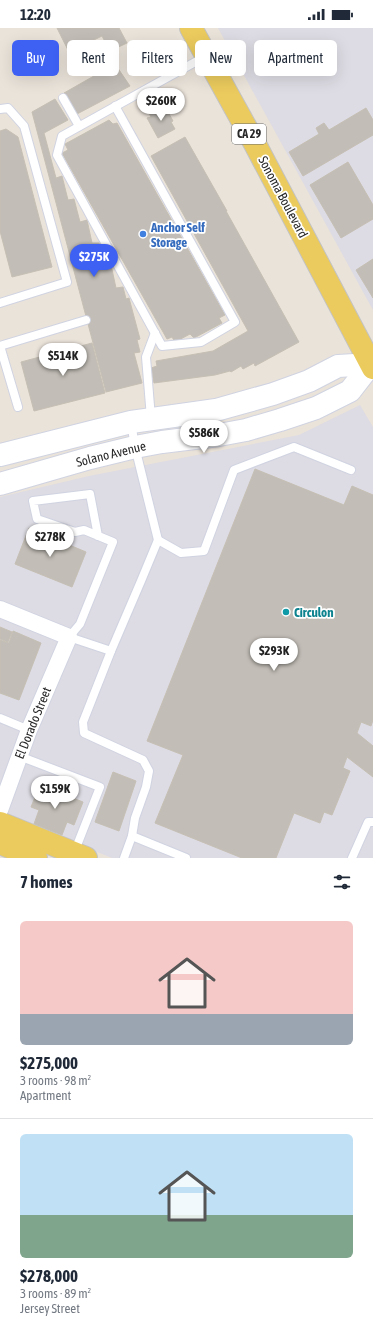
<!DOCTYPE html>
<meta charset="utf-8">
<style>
:root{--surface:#fff;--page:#f6f6f7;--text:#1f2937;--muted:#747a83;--line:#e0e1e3;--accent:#3e60f3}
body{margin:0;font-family:"Asap Condensed",sans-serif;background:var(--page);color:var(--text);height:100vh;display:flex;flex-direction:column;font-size:15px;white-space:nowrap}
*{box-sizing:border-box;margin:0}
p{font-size:13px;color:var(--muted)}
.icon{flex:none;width:22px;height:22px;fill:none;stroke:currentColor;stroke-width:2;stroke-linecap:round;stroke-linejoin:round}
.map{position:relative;height:830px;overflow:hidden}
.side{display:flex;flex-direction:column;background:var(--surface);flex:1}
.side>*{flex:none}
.top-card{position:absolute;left:12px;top:12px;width:349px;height:36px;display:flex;gap:8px}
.price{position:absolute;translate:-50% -34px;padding:0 9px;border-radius:14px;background:#fff;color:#222;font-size:13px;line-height:26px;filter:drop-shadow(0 1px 2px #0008)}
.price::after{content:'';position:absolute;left:50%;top:24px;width:12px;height:9px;margin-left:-6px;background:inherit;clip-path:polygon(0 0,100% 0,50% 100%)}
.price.active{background:var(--accent);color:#fff}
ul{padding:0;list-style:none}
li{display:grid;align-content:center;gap:8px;height:212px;padding:0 20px}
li+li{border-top:1px solid var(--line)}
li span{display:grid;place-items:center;height:124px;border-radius:6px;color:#555}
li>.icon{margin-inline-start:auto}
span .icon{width:72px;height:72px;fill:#fffc;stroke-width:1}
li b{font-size:17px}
h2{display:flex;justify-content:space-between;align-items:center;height:48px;padding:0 20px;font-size:17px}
.pill{padding:0 14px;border-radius:6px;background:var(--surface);box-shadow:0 4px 16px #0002;font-size:14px;line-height:36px}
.pill.active{background:var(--accent);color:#fff}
.status{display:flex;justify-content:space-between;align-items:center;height:28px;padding:0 20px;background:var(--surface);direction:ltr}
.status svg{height:11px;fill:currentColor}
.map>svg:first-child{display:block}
</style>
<div class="status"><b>12:20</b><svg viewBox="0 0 49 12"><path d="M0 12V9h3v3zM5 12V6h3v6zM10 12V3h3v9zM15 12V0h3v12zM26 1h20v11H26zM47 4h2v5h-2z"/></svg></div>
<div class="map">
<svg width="373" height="830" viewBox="0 0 373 830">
<rect width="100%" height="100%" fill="#eae3da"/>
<!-- industrial -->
<g fill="#dddbe3">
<path d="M218,0H373V282Z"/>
<path d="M360,377L373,399V830H112L0,785V469L89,448L299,407Z"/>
</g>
<!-- building -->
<g fill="#c2bdb6" stroke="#c5bfb4">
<path d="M57,0H119L127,15L110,23L102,8L69,24Z"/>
<path d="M115,36L130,58L77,86L64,65Z"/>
<path d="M55,71L68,92L44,105L56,150L62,148L68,172L74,171L80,194L87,192L92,215H99L104,238L111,237L116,260L123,259L126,271L129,270L140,311L137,312L140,324L134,325L142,355L106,364L32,84Z"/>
<path d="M164,77L173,93L171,94L175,101L158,110L147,90L151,89L149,85Z"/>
<path d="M366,80L373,92V107L303,148L289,124L319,106L316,100L324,95L329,102Z"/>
<path d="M109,92L113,96L117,95L225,287L219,290L222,295L194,310L190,306L175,314L172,309L167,311L62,125L68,122L65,116Z"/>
<path d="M6,101L18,109L52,239L12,249L0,203V103Z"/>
<path d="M185,109L227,183H226L299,314L255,338L254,335L243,341L241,338L231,344L230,343L215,347L154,355L151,340L157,338L156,333L213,323L248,303L151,128Z"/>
<path d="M348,134L373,177V191L341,210L310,157Z"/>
<path d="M373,231V270L356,242Z"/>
<path d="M92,315L105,365L34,383L21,334Z"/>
<path d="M255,441L344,477L352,458L373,467V692L371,698L361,694L357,705L373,718V749L347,729L343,740L350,743L332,787L324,784L320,795L294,785L276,830H242L155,795L183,727L147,713Z"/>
<path d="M29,500L86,524L72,559L15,536Z"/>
<path d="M0,599L12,604L8,614L0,611Z"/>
<path d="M13,603L41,615L19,672L0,665V612L9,615Z"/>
<path d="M113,744L136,753L119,803L95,794Z"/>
<path d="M40,757L83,774L74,797L67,794L62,807L34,796L39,782L31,779Z"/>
</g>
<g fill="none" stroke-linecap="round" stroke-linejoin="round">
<!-- service casing -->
<g stroke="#d0d3e1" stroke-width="10">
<g id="service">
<path d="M63,70L79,98"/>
<path d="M115,78L235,294L201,314L162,318L57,127L62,108L206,28"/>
<path d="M0,81L8,80L24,98L67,254L0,275"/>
<path d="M0,318L86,292"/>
<path d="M0,318L18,379"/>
<path d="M151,390L146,329L155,305"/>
<path d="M98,508L90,466L33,473L37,491L75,504L84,502L113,514L80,596L69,609L111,623"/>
<path d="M158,512L181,525L204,523L234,442L294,419L351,442"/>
<path d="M0,690L29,702"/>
<path d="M19,728L100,759L74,825"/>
<path d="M132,808L186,830"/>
<path d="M124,830L132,808L135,790L146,759L149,743L143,732L84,705L83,694L111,623L141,553L158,512L135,419L131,394"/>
<path d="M352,830L368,794H373"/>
</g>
</g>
<!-- minor casing -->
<g stroke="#d0d3e1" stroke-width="18">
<path id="minor" d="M0,581L69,609L29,702L0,782"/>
</g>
<!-- secondary casing -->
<g stroke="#d0d3e1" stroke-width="24">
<g id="secondary">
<path d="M0,427L131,394L216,382L273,366L309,353L338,338L371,336"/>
<path d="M0,456L90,430L135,419L162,414L219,407L246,402L280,392L316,380L350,363L371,336"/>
</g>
</g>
<!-- primary casing -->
<g stroke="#c3c3c3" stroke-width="24">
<g id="primary">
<path d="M191,0L255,116L373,340"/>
<path d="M0,795L86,830"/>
<path d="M0,815L36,830"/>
</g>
</g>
<!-- service -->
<use href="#service" stroke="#fff" stroke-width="8"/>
<!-- minor -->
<use href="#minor" stroke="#fff" stroke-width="16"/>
<!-- secondary -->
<use href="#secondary" stroke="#fff" stroke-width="22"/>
<!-- primary -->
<use href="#primary" stroke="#ebcb5e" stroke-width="22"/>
</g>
<!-- markers -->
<circle fill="#3f7fe0" stroke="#fff" stroke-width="1.5" cx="143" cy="206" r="4"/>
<circle fill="#0f9aa8" stroke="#fff" stroke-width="1.5" cx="286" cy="584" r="4"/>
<g text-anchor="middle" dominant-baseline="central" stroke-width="3.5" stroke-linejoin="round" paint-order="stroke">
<!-- shield labels -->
<rect fill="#fff" stroke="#686868" stroke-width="1" x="232" y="96" width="34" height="20" rx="3"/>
<g font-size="12" font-weight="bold" fill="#282828">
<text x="249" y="106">CA 29</text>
</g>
<!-- street labels -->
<g font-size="13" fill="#282828" stroke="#fff">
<text transform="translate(283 169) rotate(62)">Sonoma Boulevard</text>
<text transform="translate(111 426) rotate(-14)">Solano Avenue</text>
<text transform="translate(33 695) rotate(-68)">El Dorado Street</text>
</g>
<!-- shop labels -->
<g font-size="13" font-weight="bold" fill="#366cbe" stroke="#fff" text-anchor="start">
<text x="151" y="199">Anchor Self<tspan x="151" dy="15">Storage</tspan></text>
</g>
<!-- culture labels -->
<g font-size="13" font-weight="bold" fill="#0d838f" stroke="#fff" text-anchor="start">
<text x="294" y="584">Circulon</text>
</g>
</g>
</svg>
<b class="price" style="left:161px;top:94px">$260K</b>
<b class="price active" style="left:94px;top:250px">$275K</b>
<b class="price" style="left:63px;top:349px">$514K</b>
<b class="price" style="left:204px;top:426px">$586K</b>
<b class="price" style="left:50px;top:530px">$278K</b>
<b class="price" style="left:274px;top:644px">$293K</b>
<b class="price" style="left:55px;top:782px">$159K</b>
<div class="top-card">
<a class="pill active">Buy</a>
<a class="pill">Rent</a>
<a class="pill">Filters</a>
<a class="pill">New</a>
<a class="pill">Apartment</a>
</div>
</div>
<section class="side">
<h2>7 homes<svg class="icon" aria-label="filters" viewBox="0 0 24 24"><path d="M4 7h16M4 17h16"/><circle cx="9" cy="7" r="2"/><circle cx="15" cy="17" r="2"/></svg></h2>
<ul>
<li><span style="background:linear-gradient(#f6c9c9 75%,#9aa5b1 0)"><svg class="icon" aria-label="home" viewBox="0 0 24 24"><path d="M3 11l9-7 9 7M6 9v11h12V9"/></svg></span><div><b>$275,000</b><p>3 rooms · 98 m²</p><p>Apartment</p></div></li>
<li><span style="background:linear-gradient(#bfe0f5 65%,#7fa58c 0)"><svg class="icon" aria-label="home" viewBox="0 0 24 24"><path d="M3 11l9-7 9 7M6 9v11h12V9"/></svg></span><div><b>$278,000</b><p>3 rooms · 89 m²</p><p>Jersey Street</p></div></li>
</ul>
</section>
